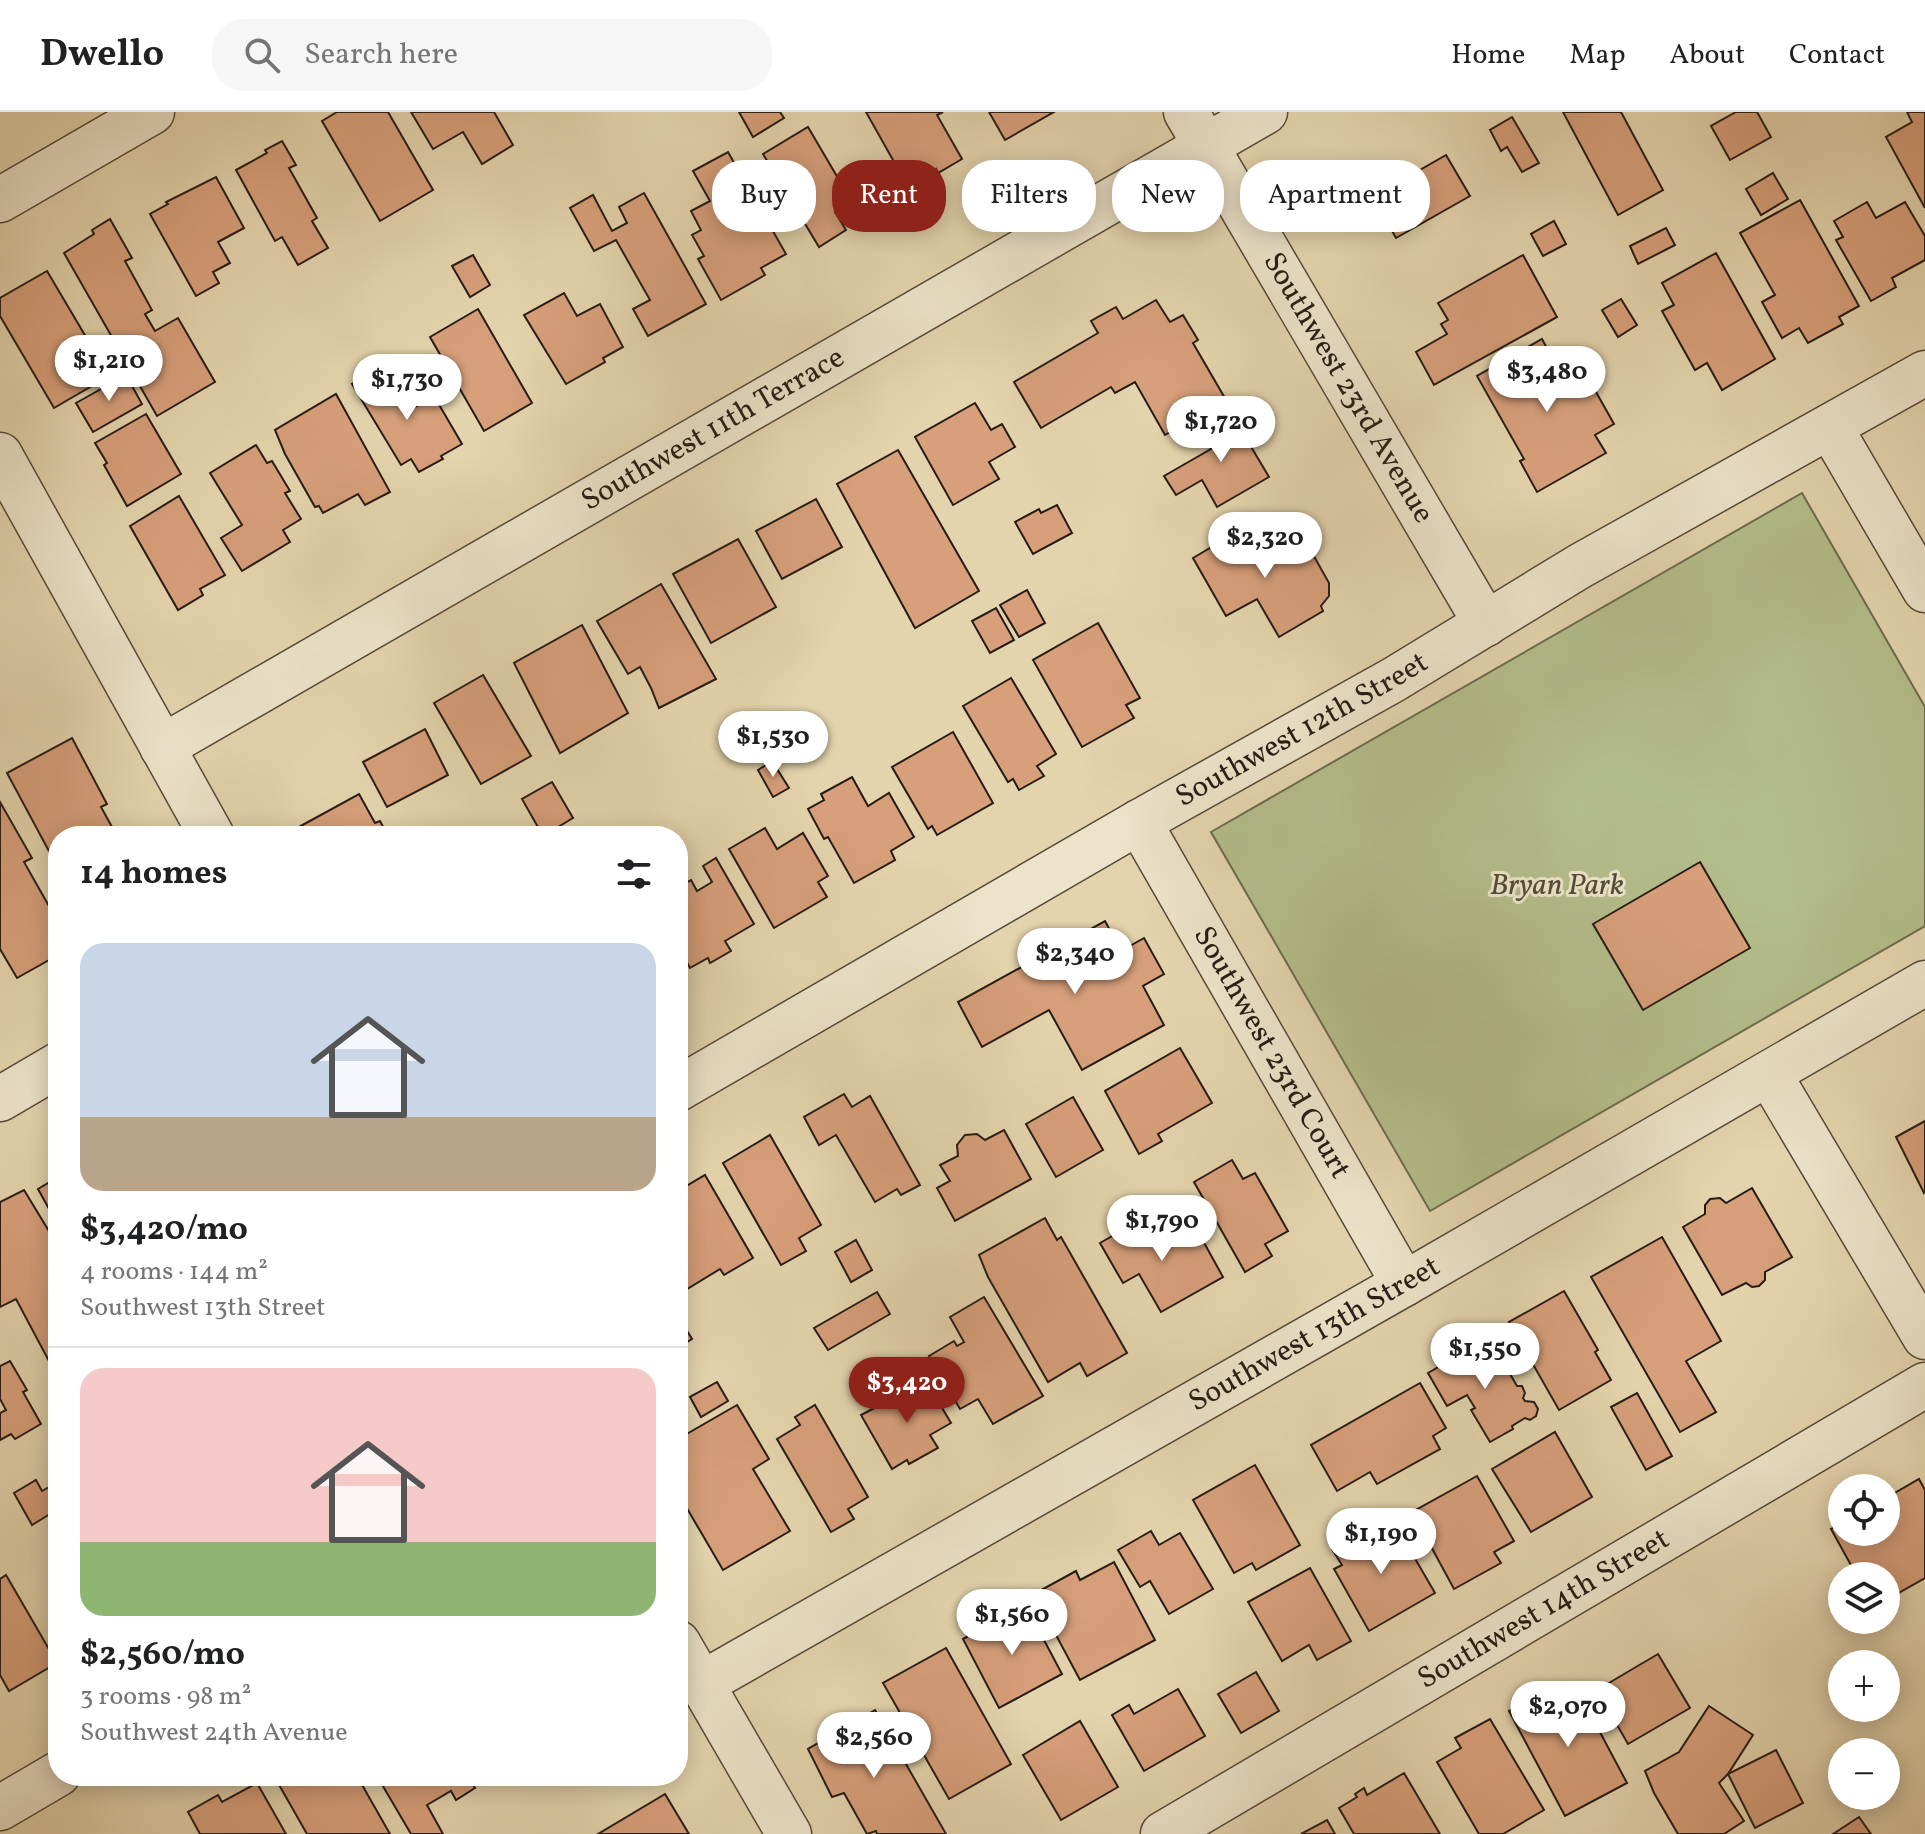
<!DOCTYPE html>
<meta charset="utf-8">
<style>
:root{--surface:#fff;--page:#f6f6f6;--text:#202124;--muted:#757577;--line:#e0e0e0;--accent:#8f2418}
body{margin:0;font-family:Vollkorn,serif;background:var(--page);color:var(--text);height:100vh;display:flex;flex-direction:column;font-size:30px;white-space:nowrap}
*{box-sizing:border-box;margin:0}
p{font-size:26px;color:var(--muted)}
.icon{flex:none;width:44px;height:44px;fill:none;stroke:currentColor;stroke-width:2;stroke-linecap:round;stroke-linejoin:round}
.map{position:relative;flex:1;overflow:hidden}
.panel{position:absolute;left:48px;top:714px;width:640px;height:960px;display:flex;flex-direction:column;background:var(--surface);border-radius:32px;box-shadow:0 4px 20px #0003}
.panel>*{flex:none}
.top-card{position:absolute;left:712px;top:48px;width:760px;height:72px;display:flex;gap:16px}
.controls{position:absolute;left:1828px;top:1362px;display:grid;gap:16px}
.controls a{display:grid;place-items:center;width:72px;height:72px;border-radius:50%;background:var(--surface);box-shadow:0 4px 20px #0003;font-size:40px}
.price{position:absolute;translate:-50% -68px;padding:0 18px;border-radius:28px;background:#fff;color:#222;font-size:26px;line-height:52px;filter:drop-shadow(0 2px 4px #0008)}
.price::after{content:'';position:absolute;left:50%;top:48px;width:24px;height:18px;margin-left:-12px;background:inherit;clip-path:polygon(0 0,100% 0,50% 100%)}
.price.active{background:var(--accent);color:#fff}
ul{padding:0;list-style:none}
li{display:grid;align-content:center;gap:16px;height:424px;padding:0 32px}
li+li{border-top:2px solid var(--line)}
li span{display:grid;place-items:center;height:248px;border-radius:24px;color:#555}
li>.icon{margin-inline-start:auto}
span .icon{width:144px;height:144px;fill:#fffc;stroke-width:1}
li b{font-size:34px}
h2{display:flex;justify-content:space-between;align-items:center;height:96px;padding:0 32px;font-size:34px}
.chip{padding:0 28px;border-radius:32px;background:var(--surface);box-shadow:0 4px 20px #0003;font-size:28px;line-height:72px}
.chip.active{background:var(--accent);color:#fff}
header{display:flex;align-items:center;gap:48px;box-sizing:border-box;height:112px;padding:0 40px;background:var(--surface);border-bottom:2px solid var(--line)}
header strong{font-size:38px}
nav{display:flex;gap:44px;margin-inline-start:auto;font-size:28px}
.search{width:560px;height:72px;background:var(--page);display:flex;align-items:center;gap:20px;box-sizing:border-box;padding:0 28px;border-radius:32px;color:var(--muted);font-size:30px}
.map>svg:first-child{display:block}
</style>
<header>
<strong>Dwello</strong>
<div class="search"><svg class="icon" aria-label="search" viewBox="0 0 24 24"><circle cx="10" cy="10" r="6"/><path d="M15 15l6 6"/></svg>Search here</div>
<nav><a>Home</a><a>Map</a><a>About</a><a>Contact</a></nav>
</header>
<div class="map">
<svg width="1925" height="1722" viewBox="0 0 1925 1722">
<rect width="100%" height="100%" fill="#e4d4ad"/>
<filter id="stains"><feTurbulence type="fractalNoise" baseFrequency=".0025" numOctaves="4"/><feColorMatrix values="0 0 0 0 .2 0 0 0 0 .09 0 0 0 0 .02 0 0 0 .5 -.17"/></filter>
<radialGradient id="worn" r=".72"><stop offset=".6" stop-color="#630" stop-opacity="0"/><stop offset="1" stop-color="#630" stop-opacity=".3"/></radialGradient>
<!-- green -->
<path fill="#b3bd8a" stroke="#6c6c50" stroke-width="2" d="M1802,381L1925,595V814L1430,1099L1211,720Z"/>
<!-- building -->
<g fill="#d79f7a" stroke="#261c15" stroke-width="2">
<path d="M337,0H388L433,78L380,109L322,9Z"/>
<path d="M411,0H494L513,33L482,52L463,20L433,37Z"/>
<path d="M739,0H780L784,6L753,25Z"/>
<path d="M866,0H943L937,3L962,47L938,61L936,57L907,73Z"/>
<path d="M989,0H1054L1005,28Z"/>
<path d="M1563,0H1621L1663,78L1618,103Z"/>
<path d="M1736,0H1757L1771,25L1730,48L1711,14Z"/>
<path d="M1907,0H1925V96L1886,25L1912,10Z"/>
<path d="M1512,5L1539,51L1522,60L1507,35L1501,39L1490,18Z"/>
<path d="M808,15L852,90L835,100L846,118L819,135L763,42Z"/>
<path d="M282,29L296,53L289,56L317,106L312,109L328,136L298,153L282,125L275,129L236,58L267,41L265,38Z"/>
<path d="M728,40L786,142L761,156L765,163L721,188L698,147L704,144L692,123L701,118L691,99L710,89L693,59Z"/>
<path d="M1446,43L1470,84L1396,126L1364,69L1382,59L1390,75Z"/>
<path d="M1773,61L1788,87L1761,103L1746,77Z"/>
<path d="M216,65L244,116L218,130L230,151L213,160L219,171L196,184L150,102L168,92L166,90Z"/>
<path d="M644,81L706,192L648,224L633,197L650,188L616,128L594,139L570,96L593,83L612,119L627,111L619,95Z"/>
<path d="M1800,88L1859,194L1839,205L1843,212L1808,231L1799,216L1782,226L1762,190L1775,183L1740,121Z"/>
<path d="M1867,90L1876,106L1905,90L1925,124V148L1892,166L1896,175L1871,189L1836,128L1843,125L1834,109Z"/>
<path d="M110,107L132,146L125,149L152,198L145,202L155,219L178,206L215,270L157,304L64,141L94,122L92,118Z"/>
<path d="M1554,109L1566,132L1543,144L1531,122Z"/>
<path d="M1666,116L1675,133L1638,152L1630,134Z"/>
<path d="M1716,141L1775,247L1722,278L1707,251L1695,258L1662,199L1674,193L1662,171Z"/>
<path d="M473,143L490,173L470,185L452,154Z"/>
<path d="M1523,143L1557,205L1434,273L1416,240L1447,222L1441,212L1448,208L1438,191Z"/>
<path d="M47,159L109,264L54,296L0,204V186Z"/>
<path d="M564,181L577,204L600,192L623,235L603,246L605,250L566,272L524,203Z"/>
<path d="M1621,187L1637,213L1618,225L1602,198Z"/>
<path d="M1156,188L1170,210L1183,203L1198,228L1193,231L1226,288L1165,323L1135,270L1115,281L1111,275L1041,316L1014,270L1098,221L1091,209L1116,195L1123,207Z"/>
<path d="M478,197L532,291L484,319L430,225Z"/>
<path d="M1542,227L1563,266L1582,255L1614,312L1595,323L1606,341L1537,380L1520,349L1524,347L1477,264Z"/>
<path d="M385,254L410,298L434,284L462,332L441,344L443,347L419,360L411,347L401,353L352,272Z"/>
<path d="M126,263L142,292L93,320L76,291Z"/>
<path d="M336,282L390,380L365,393L358,382L323,401L319,394L315,395L285,342L275,318Z"/>
<path d="M975,291L991,318L1002,312L1015,335L989,350L999,367L953,393L915,325Z"/>
<path d="M1231,301L1269,365L1217,395L1202,368L1176,383L1164,364L1211,337L1200,319Z"/>
<path d="M146,302L181,362L127,394L104,353L107,351L95,331Z"/>
<path d="M256,333L267,351L272,349L290,379L285,381L301,407L283,418L290,430L242,459L221,426L242,413L210,361Z"/>
<path d="M898,338L979,479L915,516L837,372Z"/>
<path d="M179,384L225,463L200,477L203,483L178,498L130,414Z"/>
<path d="M816,387L842,435L782,467L756,419Z"/>
<path d="M1057,393L1072,421L1033,442L1015,410L1039,397L1041,401Z"/>
<path d="M1247,414L1268,451L1306,430L1329,471V484L1321,494L1323,499L1279,525L1257,487L1226,504L1193,446Z"/>
<path d="M738,427L776,495L711,531L673,462Z"/>
<path d="M661,472L716,567L659,596L651,576L640,555L628,562L597,509Z"/>
<path d="M1027,478L1045,511L1019,525L1000,493Z"/>
<path d="M996,496L1014,528L990,541L972,509Z"/>
<path d="M1098,511L1140,586L1126,593L1134,606L1082,635L1033,548Z"/>
<path d="M582,513L628,601L560,641L514,551Z"/>
<path d="M483,563L531,644L481,672L434,591Z"/>
<path d="M1011,566L1056,642L1037,654L1044,664L1019,678L1013,667L1008,670L963,594Z"/>
<path d="M425,617L448,663L387,695L363,650Z"/>
<path d="M953,620L993,691L937,723L932,714L928,717L892,655Z"/>
<path d="M72,626L107,692L101,695L117,724H58V756L7,661Z"/>
<path d="M772,649L789,676L773,685L758,658Z"/>
<path d="M852,665L868,694L889,681L914,725L891,739L895,748L854,771L828,725L824,727L808,697L824,688L821,682Z"/>
<path d="M552,670L573,706L543,724L522,687Z"/>
<path d="M359,682L375,711L380,709L388,724H301L297,716Z"/>
<path d="M0,690L32,746L24,750L58,810V843L17,866L0,837Z"/>
<path d="M765,716L777,737L803,721L828,764L818,770L827,785L774,816L729,737Z"/>
<path d="M716,746L754,812L725,829L731,839L710,851L708,846L690,856L678,834V775L691,768L697,779L712,770L703,754Z"/>
<path d="M1700,750L1750,836L1643,898L1593,812Z"/>
<path d="M1105,809L1121,839L1144,826L1164,862L1143,874L1164,913L1082,958L1049,898L982,935L958,890Z"/>
<path d="M1180,936L1212,991L1158,1022L1162,1029L1139,1042L1105,979Z"/>
<path d="M844,982L852,995L870,984L920,1073L901,1083L897,1077L875,1090L836,1023L819,1033L804,1005Z"/>
<path d="M1073,985L1103,1038L1056,1065L1026,1012Z"/>
<path d="M1925,1009V1080L1924,1081L1896,1025Z"/>
<path d="M1004,1018L1031,1067L955,1109L937,1076L950,1069L940,1053L958,1044L957,1033L965,1023L977,1022L985,1028Z"/>
<path d="M770,1023L821,1113L799,1126L806,1139L781,1153L723,1051Z"/>
<path d="M1232,1048L1243,1067L1255,1061L1288,1119L1265,1132L1272,1144L1245,1160L1194,1070Z"/>
<path d="M705,1063L753,1146L724,1163L720,1157L679,1182L678,1079Z"/>
<path d="M58,1065V1113L38,1077Z"/>
<path d="M1752,1076L1792,1145L1765,1160V1168L1759,1174L1752,1175L1746,1171L1722,1183L1683,1115L1705,1102V1093L1710,1087L1720,1086L1726,1091Z"/>
<path d="M24,1078L58,1134V1247L50,1251L16,1187L0,1195V1090Z"/>
<path d="M1147,1104L1166,1136L1197,1118L1223,1165L1161,1200L1139,1162L1123,1171L1100,1131Z"/>
<path d="M1045,1106L1057,1128L1061,1125L1127,1241L1087,1264L1080,1251L1048,1270L988,1165L979,1143Z"/>
<path d="M1662,1125L1721,1229L1686,1249L1716,1300L1680,1320L1591,1165Z"/>
<path d="M856,1128L872,1158L851,1170L835,1140Z"/>
<path d="M1564,1179L1598,1238L1595,1240L1611,1268L1559,1298L1509,1210Z"/>
<path d="M877,1180L890,1202L828,1238L814,1216Z"/>
<path d="M984,1185L1043,1284L993,1312L978,1287L960,1297L929,1244L954,1229L957,1234L964,1230L950,1205Z"/>
<path d="M678,1204L692,1227L678,1236Z"/>
<path d="M1473,1235L1479,1248L1496,1238L1498,1242L1503,1243L1507,1250L1506,1255L1517,1274H1522L1525,1281L1523,1286L1525,1289L1534,1290L1538,1297L1536,1304L1530,1308L1525,1306L1512,1314L1513,1317L1490,1330L1471,1298L1475,1296L1467,1283L1447,1294L1428,1261Z"/>
<path d="M10,1249L27,1278L23,1280L41,1312L15,1327L11,1322L0,1328V1301L6,1298L0,1287V1254Z"/>
<path d="M926,1269L951,1311L930,1323L938,1336L909,1352L907,1348L892,1357L861,1303Z"/>
<path d="M717,1270L728,1289L701,1305L690,1285Z"/>
<path d="M1420,1271L1446,1316L1433,1324L1440,1337L1377,1372L1370,1360L1337,1379L1311,1333Z"/>
<path d="M1637,1281L1672,1344L1646,1358L1611,1295Z"/>
<path d="M737,1293L769,1347L753,1357L790,1419L723,1458L678,1381V1327Z"/>
<path d="M815,1293L868,1385L848,1397L854,1407L831,1420L777,1327L800,1313L795,1305Z"/>
<path d="M1555,1320L1592,1385L1531,1420L1492,1357Z"/>
<path d="M1255,1353L1300,1433L1256,1458L1252,1451L1234,1461L1193,1388Z"/>
<path d="M1477,1364L1514,1429L1494,1440L1501,1451L1454,1477L1428,1429L1421,1433L1405,1404Z"/>
<path d="M1919,1367L1925,1378V1466L1886,1488V1464H1857L1831,1417L1842,1411V1420H1886V1386Z"/>
<path d="M36,1368L42,1379L58,1370V1415L50,1402L32,1413L14,1381Z"/>
<path d="M1370,1415L1379,1430L1399,1419L1435,1481L1369,1519L1334,1457L1342,1453L1332,1437Z"/>
<path d="M1151,1419L1159,1433L1180,1421L1213,1477L1169,1502L1150,1469L1140,1475L1118,1438Z"/>
<path d="M1114,1450L1155,1528L1080,1568L1034,1482L1076,1459L1080,1468Z"/>
<path d="M1310,1456L1351,1529L1317,1548L1309,1533L1282,1549L1248,1490Z"/>
<path d="M6,1463L57,1551L9,1579L0,1563V1467Z"/>
<path d="M1026,1494L1062,1562L999,1596L963,1527Z"/>
<path d="M946,1536L1011,1652L949,1687L883,1571Z"/>
<path d="M1658,1542L1690,1596L1628,1632L1597,1578Z"/>
<path d="M1256,1560L1279,1599L1241,1621L1218,1582Z"/>
<path d="M1576,1575L1627,1671L1565,1704L1509,1599L1551,1576L1556,1586Z"/>
<path d="M1178,1577L1205,1624L1144,1659L1112,1603L1129,1593L1134,1602Z"/>
<path d="M1709,1594L1753,1623L1728,1662L1719,1671L1744,1709L1724,1722H1678L1654,1681L1645,1659L1679,1640Z"/>
<path d="M875,1598L946,1722H877L876,1719L867,1722L844,1681L832,1685L808,1637Z"/>
<path d="M1490,1607L1544,1698L1503,1722H1479L1437,1650L1461,1636L1455,1626Z"/>
<path d="M1080,1609L1118,1675L1061,1708L1023,1643Z"/>
<path d="M1776,1638L1803,1691L1755,1716L1728,1662Z"/>
<path d="M1404,1661L1440,1722H1354L1339,1696L1357,1685L1355,1682L1364,1676L1367,1683Z"/>
<path d="M274,1664H357L390,1722H307Z"/>
<path d="M377,1664H468L475,1676L456,1688L451,1679L427,1693L443,1722H411Z"/>
<path d="M257,1671L286,1722H200L188,1700L218,1683L222,1690Z"/>
<path d="M665,1682L689,1722H598Z"/>
<path d="M1859,1705L1871,1722H1833Z"/>
<path d="M1327,1708L1335,1722H1301Z"/>
</g>
<g fill="none" stroke-linecap="round" stroke-linejoin="round">
<!-- minor casing -->
<g stroke="#564a3b" stroke-width="47">
<g id="minor">
<path id="s1" d="M1186,0L1486,512"/>
<path d="M0,88L152,0"/>
<path d="M1830,315L1925,478"/>
<path d="M0,343L212,724"/>
<path id="s2" d="M162,635L1265,0"/>
<path id="s3" d="M1139,710L1404,1172"/>
<path d="M1769,962L1925,1225"/>
<path id="s4" d="M678,977L1139,710L1393,568L1580,454L1925,261"/>
<path d="M0,987L58,953"/>
<path d="M678,1531L789,1722"/>
<path id="s5" d="M701,1572L1404,1172L1925,871"/>
<path d="M0,1696L58,1662"/>
<path id="s6" d="M1163,1722L1925,1273"/>
</g>
</g>
<!-- minor -->
<use href="#minor" stroke="#ede3ca" stroke-width="44"/>
</g>
<g text-anchor="middle" dominant-baseline="central" stroke-width="6" stroke-linejoin="round" paint-order="stroke">
<!-- street labels -->
<g font-size="30" fill="#261c15" stroke="#ede3ca">
<text stroke="none"><textPath href="#s1" startOffset="320">Southwest 23rd Avenue</textPath></text>
<text stroke="none"><textPath href="#s2" startOffset="636">Southwest 11th Terrace</textPath></text>
<text stroke="none"><textPath href="#s4" startOffset="720">Southwest 12th Street</textPath></text>
<text stroke="none"><textPath href="#s3" startOffset="266">Southwest 23rd Court</textPath></text>
<text stroke="none"><textPath href="#s5" startOffset="706">Southwest 13th Street</textPath></text>
<text stroke="none"><textPath href="#s6" startOffset="442">Southwest 14th Street</textPath></text>
</g>
<!-- park labels -->
<g font-size="30" font-style="italic" fill="#504c38" stroke="#ede3ca">
<text x="1557" y="774">Bryan Park</text>
</g>
</g>
<rect width="100%" height="100%" filter="url(#stains)"/>
<rect width="100%" height="100%" fill="url(#worn)"/>
</svg>
<div class="controls">
<a><svg class="icon" aria-label="locate" viewBox="0 0 24 24"><circle cx="12" cy="12" r="6"/><path d="M12 2v4M12 18v4M2 12h4M18 12h4"/></svg></a>
<a><svg class="icon" aria-label="layers" viewBox="0 0 24 24"><path d="M12 4l9 5-9 5-9-5zM3 14l9 5 9-5"/></svg></a>
<a>+</a>
<a>−</a>
</div>
<b class="price" style="left:109px;top:291px">$1,210</b>
<b class="price" style="left:1547px;top:302px">$3,480</b>
<b class="price" style="left:407px;top:310px">$1,730</b>
<b class="price" style="left:1221px;top:352px">$1,720</b>
<b class="price" style="left:1265px;top:468px">$2,320</b>
<b class="price" style="left:773px;top:667px">$1,530</b>
<b class="price" style="left:1075px;top:884px">$2,340</b>
<b class="price" style="left:1162px;top:1151px">$1,790</b>
<b class="price" style="left:1485px;top:1279px">$1,550</b>
<b class="price active" style="left:907px;top:1313px">$3,420</b>
<b class="price" style="left:1381px;top:1464px">$1,190</b>
<b class="price" style="left:1012px;top:1545px">$1,560</b>
<b class="price" style="left:1568px;top:1637px">$2,070</b>
<b class="price" style="left:874px;top:1668px">$2,560</b>
<div class="top-card">
<a class="chip">Buy</a>
<a class="chip active">Rent</a>
<a class="chip">Filters</a>
<a class="chip">New</a>
<a class="chip">Apartment</a>
</div>
<section class="panel">
<h2>14 homes<svg class="icon" aria-label="filters" viewBox="0 0 24 24"><path d="M4 7h16M4 17h16"/><circle cx="9" cy="7" r="2"/><circle cx="15" cy="17" r="2"/></svg></h2>
<ul>
<li><span style="background:linear-gradient(#c9d6e8 70%,#b9a48a 0)"><svg class="icon" aria-label="home" viewBox="0 0 24 24"><path d="M3 11l9-7 9 7M6 9v11h12V9"/></svg></span><div><b>$3,420/mo</b><p>4 rooms · 144 m²</p><p>Southwest 13th Street</p></div></li>
<li><span style="background:linear-gradient(#f6c9c9 70%,#8fb573 0)"><svg class="icon" aria-label="home" viewBox="0 0 24 24"><path d="M3 11l9-7 9 7M6 9v11h12V9"/></svg></span><div><b>$2,560/mo</b><p>3 rooms · 98 m²</p><p>Southwest 24th Avenue</p></div></li>
</ul>
</section>
</div>
